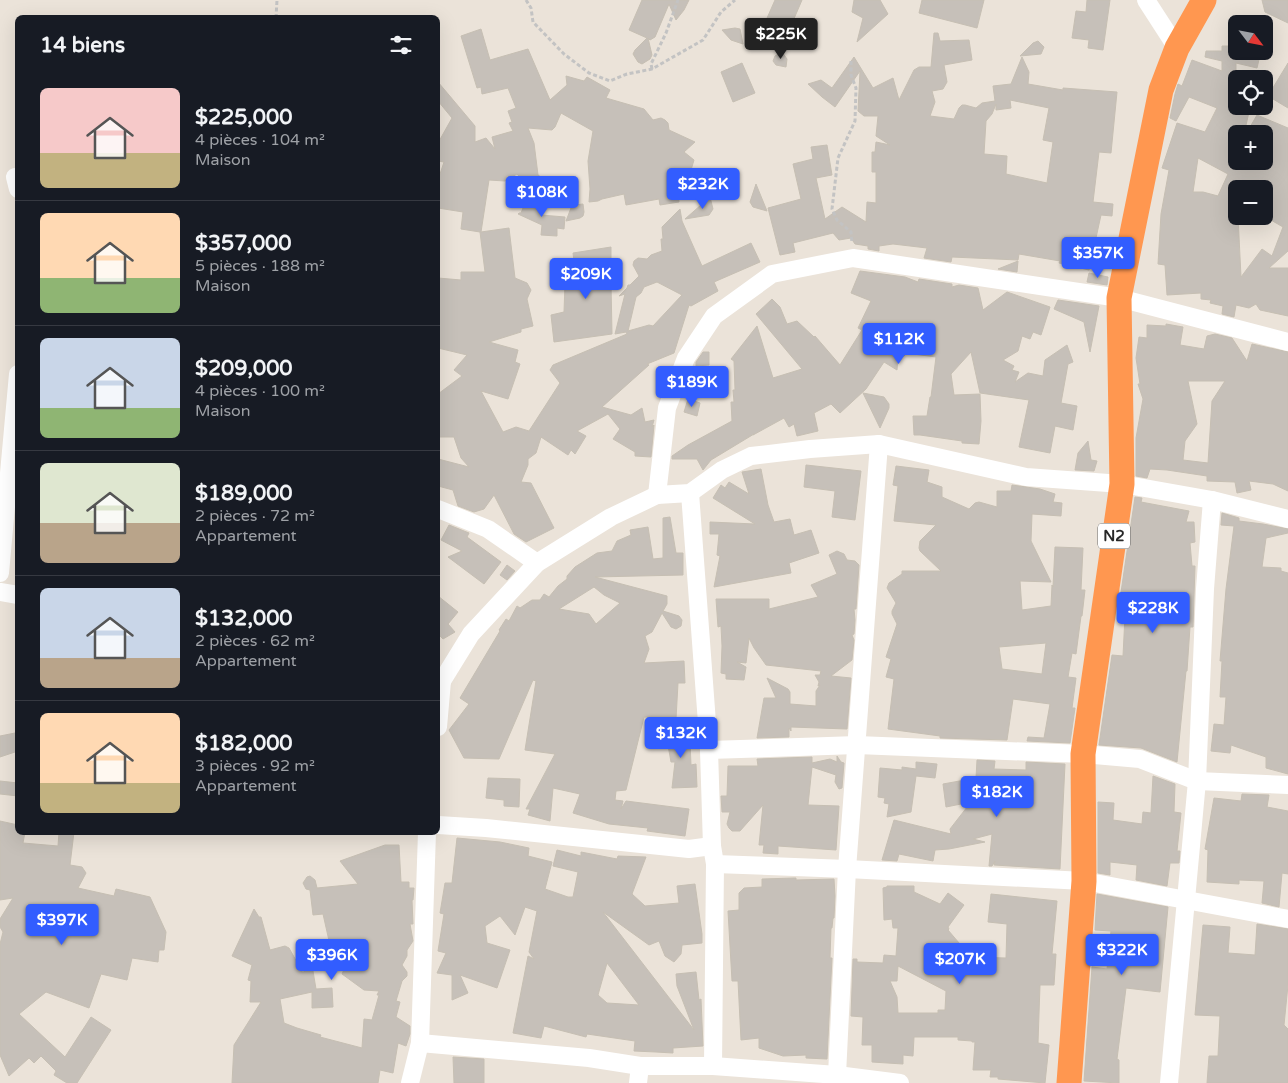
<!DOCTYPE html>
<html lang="fr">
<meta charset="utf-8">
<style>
:root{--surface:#171b24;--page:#20242c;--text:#f1f3f6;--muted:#9ea1a6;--line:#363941;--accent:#325dff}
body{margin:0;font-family:"Varela Round",sans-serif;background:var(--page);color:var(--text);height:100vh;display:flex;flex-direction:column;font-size:19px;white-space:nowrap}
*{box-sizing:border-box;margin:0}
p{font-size:16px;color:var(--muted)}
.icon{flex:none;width:28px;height:28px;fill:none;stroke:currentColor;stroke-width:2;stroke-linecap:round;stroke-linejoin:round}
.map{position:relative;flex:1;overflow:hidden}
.details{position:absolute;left:15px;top:15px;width:425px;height:820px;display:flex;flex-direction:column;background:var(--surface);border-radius:8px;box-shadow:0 5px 20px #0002}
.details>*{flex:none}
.needle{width:32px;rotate:122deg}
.fabs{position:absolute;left:1228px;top:15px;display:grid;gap:10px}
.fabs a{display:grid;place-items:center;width:45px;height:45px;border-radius:8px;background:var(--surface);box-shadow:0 5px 20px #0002;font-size:25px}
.price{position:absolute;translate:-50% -42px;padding:0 11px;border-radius:5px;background:var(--accent);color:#fff;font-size:16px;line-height:32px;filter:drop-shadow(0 1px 2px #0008)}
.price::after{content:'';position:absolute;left:50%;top:30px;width:15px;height:11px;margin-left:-8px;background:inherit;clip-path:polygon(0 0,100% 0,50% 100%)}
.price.active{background:#222;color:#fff}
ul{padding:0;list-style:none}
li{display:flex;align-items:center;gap:15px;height:125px;padding:0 25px}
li+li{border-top:1px solid var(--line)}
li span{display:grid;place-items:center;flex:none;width:140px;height:100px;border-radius:8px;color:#555}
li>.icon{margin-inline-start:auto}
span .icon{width:60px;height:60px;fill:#fffc;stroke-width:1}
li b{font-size:21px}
h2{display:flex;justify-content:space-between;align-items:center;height:60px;padding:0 25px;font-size:21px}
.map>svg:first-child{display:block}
</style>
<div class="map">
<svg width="1288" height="1083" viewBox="0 0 1288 1083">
<rect width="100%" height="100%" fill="#ebe3d9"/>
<!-- building -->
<g fill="#c6c0b9" stroke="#c6bfb3" fill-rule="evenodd">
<path d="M642,0H689L684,10L676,20L669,4L655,37L650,40L648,38L652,55L650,59L642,64L638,62L633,54L635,50L647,38L629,30Z"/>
<path d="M775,0H802L787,35L764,25Z"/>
<path d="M854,0H880L888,14L857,42L863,18L852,12Z"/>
<path d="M922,0H984L977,28L919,13Z"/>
<path d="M1087,0H1110L1103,50L1088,48L1089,40L1072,38L1076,11L1086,12Z"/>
<path d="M1262,0H1288V23L1265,12Z"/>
<path d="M735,28L740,29L743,44L731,40L722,30Z"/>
<path d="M481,29L490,60L528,49L550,100L567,85L566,76L584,81L587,77L610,90L606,98L644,109L653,120L661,118L665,120L668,123L669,130L695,142L684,152L694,160L691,170L722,190L707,196L675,171L679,202L660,205L659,199L626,205L624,194L602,199L598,201L589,202L590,189L588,161L593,131L561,113L555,127L552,130L528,128L534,143L538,175L545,180L536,194L517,174L505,181L489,180L481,232L509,228L515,278L527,283L531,290L527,299L533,326L521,329V332L489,342L518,350L515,362L520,364L508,399L481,391L503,432L516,427L529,431L560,383L550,370L553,365L627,334L626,332L615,334L625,294L619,296L627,288L628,285H630L639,276L633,265L634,261L638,258L647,259L651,255L662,251L661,239H663L662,227L680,209L682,221L702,266L751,243L760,262L714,282L718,291L691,306L689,305L674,353L647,364L649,365L602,407L631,415L642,408L645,422L654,420L652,427L654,425L651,457L635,456V452L613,439L620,429L608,414L577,431L586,436L575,454L571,450L568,455L541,437L536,453L528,459V465L521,482L531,483L554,528L526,542L514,534L494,495L484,509L474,512L458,506L453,490L438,486V459L469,467L461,458L454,437H438V394L462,376L454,370L467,355L438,348V278L461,280V272H485L480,232L461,229L463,212L438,208V180L444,162L438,161V143L452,118L438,101V82L475,126V142L486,138L495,149L492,137L513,131L509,123L512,122L508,111L516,108L508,88L482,94L481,87L477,88L461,36ZM657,282L682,295L653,326L649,325L628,331L636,297L641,293L644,287Z"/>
<path d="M934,33H938L940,41L969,40L972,60L944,65L947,82L943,89L932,91L935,102L930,116L954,119L959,108L962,105H965L976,108L982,103L995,101L993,86L1011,84L1022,57L1029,72L1028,84L1063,90V88L1117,92L1111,153L1099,152L1093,202L1113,204L1112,216L1101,215L1089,270L1059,263L1060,261L1019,254L1018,260L952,257L951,262L924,258L927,248L893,244L879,246V251L868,249V246L855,244L851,238L839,240L833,233L793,243L795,252L780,255L768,208L801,199L793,164L813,159L811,147L827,145L832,175L816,178L825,219L842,207L866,222L867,202L876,203V172H872V152H875L876,142L890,145L876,136L878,116H864L858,111L860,71L835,107L822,97L808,84L821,80L832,88L854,57L873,88L893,78L899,100L914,70L919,67H931ZM1010,100L1049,108L1043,140L1053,142L1047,183L1006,174L1007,156L984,154L986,121L992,114L996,104V110L1011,108Z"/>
<path d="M1038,41L1044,47L1041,54L1020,56L1033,43Z"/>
<path d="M1222,46H1235L1234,51H1261L1257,68L1236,63V107L1249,112L1244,134H1236V161H1264V134H1246L1257,115L1288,128V251L1269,268H1288V316L1260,310L1256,304L1249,308L1236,305L1234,317L1222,314L1223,306L1210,303L1211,300L1201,299V293L1167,295L1165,265L1158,264L1161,214L1169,170L1162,168L1177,123L1205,132L1217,108L1189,97L1176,121L1170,118L1175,94L1178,84L1182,86L1192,60L1222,71V61L1205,57L1206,51H1222ZM1198,158L1228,174L1218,196L1203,192H1193ZM1236,189H1264V216L1283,227L1272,256L1262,249L1241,277L1238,216H1236V210L1233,209Z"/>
<path d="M782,52L787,59L786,67L776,65L773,61L775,56Z"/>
<path d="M742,63L755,93L733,102L721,72Z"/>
<path d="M1288,63V108L1268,96Z"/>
<path d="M756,184L767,211L753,207L750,202Z"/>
<path d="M710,197L713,209L709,215L685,219Z"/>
<path d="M527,198L545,206L541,215L565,217L564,229L557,228V236L541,235L542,225L518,214L519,213H521Z"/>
<path d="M583,204L584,212L583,216L580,218L566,221L571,208L574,205Z"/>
<path d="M611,247V260H605L608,284H611L612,334L554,342L551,315L564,312L565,284L568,275L581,279L578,261H574L573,253Z"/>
<path d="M1018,261L1017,272L998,269Z"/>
<path d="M860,271L905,277L918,282L919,279L952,284V287L959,285L978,288L983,310L1007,292L1050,307L1041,335L1033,332L1030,339L1022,336L1018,351L1003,360L1014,366L1012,370L1019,372L1015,382L1028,373L1043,376L1045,360L1067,345L1073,362L1068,364L1061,403L1077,406L1073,430L1055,426L1050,453L1019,447L1029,400L980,393L971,352L951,374L954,395L980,394L981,421L979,444L962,443V441L920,435H914L913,416H927L930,397H931L936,357L906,353L904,356H898L897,370L884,362L866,389L840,413L831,404L814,413L818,431L797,436L794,424L789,427L784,418L753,435L754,434L711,460L703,470L697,459H672V456L688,445L732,421L731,402H734L733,390H735L734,361L731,359L757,326L773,378L802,369L756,314L772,299L780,307L787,324L797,321L814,337L815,336L840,365L862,330L858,328L871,301L851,293Z"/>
<path d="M1089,273L1108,277L1107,285L1087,282Z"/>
<path d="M1058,300L1099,306L1090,352L1084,322L1054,309Z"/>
<path d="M1166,324L1183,327L1180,345L1204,349L1207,336L1215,334L1232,338L1247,361L1252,344L1288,352V491L1273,484L1249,481L1251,490L1237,493L1235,482L1207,481V476L1167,470L1150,469L1147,478L1136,476V438L1143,399L1138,384H1140L1136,358L1139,337L1147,338V325L1166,326ZM1188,381H1225L1212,401L1208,463L1183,460L1185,441L1197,424Z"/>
<path d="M703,352H709V365L696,366V362Z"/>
<path d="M863,393L884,397L889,404V408L880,428Z"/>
<path d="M688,399L700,403L697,416L684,412Z"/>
<path d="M1088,441L1091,460L1097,461L1094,471L1075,470L1078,453Z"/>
<path d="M806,465L861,471L855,520L832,517L835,491L804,487Z"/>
<path d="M896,466L929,470L927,482L942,487V497L969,509L975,503L979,502L997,507V491H1011L1012,485L1040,489L1055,494L1053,502L1062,503L1061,516L1032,514L1031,541L1051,582L1020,581L1022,610L1051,606L1052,585L1053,587L1055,547L1083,548L1081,590H1085L1082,616H1081L1076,654L1072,653L1068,677L1076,678L1072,708H1075L1070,743L1027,741L1028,737L1044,738L1050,704L1013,699L1007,740L940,738V736L888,729L894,679L886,677L891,659L886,657L897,624L892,614V611L896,603L887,588L889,583L902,574V571H941L920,551L919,548L920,541L936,525L894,521L898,486L893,485ZM1046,643L1042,674L1002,669L999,647Z"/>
<path d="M761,469L768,505L774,522L790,519L794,535L811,530L819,553L789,563L791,573L714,587L720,556L717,555L719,534H710V522L755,524L713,498L721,485L725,488L729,482L749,494L742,472Z"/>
<path d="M1135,497L1142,498L1141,502L1189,511L1186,522H1194L1195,542L1190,543L1192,566H1195L1193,627H1190L1187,671H1186L1177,762L1141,748L1099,745L1112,655L1123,656L1125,616H1119L1120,599Z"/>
<path d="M1222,513L1239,518V521L1263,524L1288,529V533L1266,538L1262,567L1281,568V571L1288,573V774L1266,768V757L1231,745L1230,753L1211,751L1214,724L1224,725L1226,697H1220L1222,661H1220L1226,589L1234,526L1221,525Z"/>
<path d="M670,517L676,553H683V575L595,577L667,596V604L663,611L679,616L682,620L681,626L676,629L671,627L662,613L652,632L645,636L649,649L644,663L684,661L685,683H678L676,719L644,717L626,790L616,791L615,800L623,801L621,809L626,801L689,809L685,836L647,831L648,828L609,824L573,813L580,794L553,788L550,821L528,815L530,809H526L555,754L525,750L536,681L533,680L499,759L464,758L449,730L469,704L460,698L500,631L499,630L506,619L509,621L517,606L520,608L532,600H540L544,594L549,597L558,586L567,579V576L575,567L597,553L612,551L617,541L631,535L630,530L648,527L653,559L663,558V518ZM594,587L604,595L620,603L596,624L589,614L559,609Z"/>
<path d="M449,525L469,533L467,537L501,562L484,584L448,557L462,551L441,540Z"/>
<path d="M837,551L844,554L847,560L855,561L859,565L856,609H854L855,620L854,634L852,635L854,640L852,660L831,676L851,678L847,729L791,727V731L789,728V737L757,738L764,698H776L767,678L788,689L790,692V704L816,706V691L820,685L818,686L819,682L815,675H820L821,671L766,665L754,648L749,638L746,663L737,662L746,667L744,680L726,679V674L721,673L722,646L721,626L718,627L716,599H769V609L818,597L811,585L837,574L829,555Z"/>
<path d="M507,565L515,571L507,580L500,575Z"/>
<path d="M438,596L458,612L448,624L455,632L443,639L439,635L438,637Z"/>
<path d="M670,720L680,731L682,743L690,742L691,765L696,764L697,787L672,788L675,762H671L666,734Z"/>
<path d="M15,733L18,737V751L0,757V736Z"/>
<path d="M837,756L841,762L844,763L842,788L839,789L835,782L836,775L812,767L808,805L839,806L836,850L778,846V854L763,853L764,845H759L763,805L740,831H732L729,828L727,824L730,812H722L721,796H727L728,766H758L757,759L812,757V763L830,759L837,762Z"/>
<path d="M977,760L995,761L994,769L1026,770V762L1065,764L1060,869L994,865L995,861L992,866H989L992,834L973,839L985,842L949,849L935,850L933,861L899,854L897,861L882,860L894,820L951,834L950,829L971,802L946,807L943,784L976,778Z"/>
<path d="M916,762L937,764L935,778L916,776L911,812L887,817L889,804L884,803L885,798L878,797L880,768L902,770V767L916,769Z"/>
<path d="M1153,776L1175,784L1174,812L1181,813L1177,851H1180L1179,863H1170L1167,886L1136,880L1137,865L1110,862V875L1098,873V802L1114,803L1113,820L1142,824L1143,812L1151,813Z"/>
<path d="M488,778L520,779L519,807L504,806V800L486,798Z"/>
<path d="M0,781L18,783V796L0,794Z"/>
<path d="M1242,794L1269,795L1267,807L1288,811V874L1282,873L1279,907L1262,903L1264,881L1239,880V884L1207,882L1208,850L1205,849L1214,798L1241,801Z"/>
<path d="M0,821L18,825V832H25L23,843L58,846L59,832H74L70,865L82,867L86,873L78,888L114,896L116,889L150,897L166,932L164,950H159L158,962L132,958L127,980L101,974L89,1008L46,992L19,1014L65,1057L91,1017L111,1030L77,1083H67L54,1075L56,1071L41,1056L34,1063L29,1058L9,1076L0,1055V944L3,932L0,927V919L13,898L0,900Z"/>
<path d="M457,838L500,842L529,848L528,856L552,862L545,889L568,897H573L578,872L553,866L557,850L581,856V852L617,859L618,856L646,857L632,894L645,906L679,903L677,886L695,884L702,934V943L682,945L681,954L674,962L665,956L659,941L649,945L603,912L694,1030L677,986L676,974L696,972L699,1000L701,999L703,1046L673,1048V1053L656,1052L634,1051L635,1041L587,1034L586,1037L544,1026L541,1038L513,1033L528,956L534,959L529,952L537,911L525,907L515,935L500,916L485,926L487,943L510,950L497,988L460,975L468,993L452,1000V975L437,973L446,953L438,951L444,914L440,913L445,883H452ZM607,963L639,1005L607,1003L598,995Z"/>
<path d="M385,845H399L401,882H409V888H414L413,900H412L413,924H410L413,941L407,950V956L402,965L407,972V976L402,981L396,1001L400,1002L396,1017L410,1026V1034L406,1046L398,1043L393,1073L380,1070L378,1083H232L234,1045L261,1002H250L251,981L248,980L252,965L232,956L254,909L259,917H261L270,950L285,946L289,948L303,973L311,959L316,989L332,988L333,1007L312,1008V992L280,999L284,1023L297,1028L321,1035L320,1037L362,1048L364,1019L372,1020L379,995H377L379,991L364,990L342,974L347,963L332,954L323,914L313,915L310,890L306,889L303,883L307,877L310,876L315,880L317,888L358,884L340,861Z"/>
<path d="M794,878H796V880L834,879L835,896L834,918H833L832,928H831L830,958H832L827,1059L806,1058V1055L783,1056L759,1048V1038L741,1040L738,981H732L728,911L739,910V893L744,888L762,887V879Z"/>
<path d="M887,886H914V892L940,904L948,893L964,905L948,927L949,929L948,930L971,957L1006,958L1007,924L988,922L991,894L1057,901L1052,954H1056L1054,985H1040L1038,1043L1049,1045L1045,1083L998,1079V1077H990L991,1070H973L975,1042H972V1041L958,1040V1037H914L913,1056L903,1055V1064L872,1062V1045H862L863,1017L851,1016L853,959H857V962L883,963L884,955L896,956L898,928H893L892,919L884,920L883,888L887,887ZM898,966L946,991L945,1010H938V1013H898L897,997L890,981H897Z"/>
<path d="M1097,894L1168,907L1160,992L1126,988L1117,1059L1119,1060V1083L1084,1081L1092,967L1107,969L1111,931L1095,930Z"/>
<path d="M1257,924L1288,929V985L1284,1025L1288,1029V1083H1207L1209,1056H1218L1220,1016L1195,1015L1203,925L1230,927L1228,953L1255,955Z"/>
<path d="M453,1057L484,1059V1083H454Z"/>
</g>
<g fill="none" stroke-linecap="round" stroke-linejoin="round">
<!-- path -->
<g stroke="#c3c3c3" stroke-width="3" stroke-dasharray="4 2.5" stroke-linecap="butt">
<path d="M526,0L531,8L533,22L564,54L589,73L610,81L627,74L652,69L703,40L721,12L735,0"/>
<path d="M276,18L277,0"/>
<path d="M851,61V75L856,88L855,121L838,158L832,209L837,220L851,232L852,243"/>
<path d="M652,69L651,64L666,33L678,0"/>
</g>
<!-- minor -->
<g stroke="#fff" stroke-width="18">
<path d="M1146,0L1177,48"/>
<path d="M15,177L18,189"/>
<path d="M690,493L709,750L712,846L715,864L713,1066"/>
<path d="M657,495L667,408L686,358L714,316L772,274L853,258L1119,298L1288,342"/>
<path d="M438,509L488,529L537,563"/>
<path d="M0,573L18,374"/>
<path d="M0,592L18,595"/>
<path d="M438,680L442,681L471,634L537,563L611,517L657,495L690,493L722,470L751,456L810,449L879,444L1026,477L1122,484L1212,500L1288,519"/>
<path d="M438,727L442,681"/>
<path d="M709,750L857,745L1083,754L1140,759L1197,781L1288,785"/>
<path d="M438,825L486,828L689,849L712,846"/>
<path d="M715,864L847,869L1084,881L1288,919"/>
<path d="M420,1043L589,1058L640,1066H713L837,1075L900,1083"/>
<path d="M837,1075L847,869L879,444"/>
<path d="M410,1083L420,1043L427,832"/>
<path d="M638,1083L640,1066"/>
<path d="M1169,1083L1197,781L1205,589L1212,500"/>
</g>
<!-- highway -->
<path stroke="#ff9750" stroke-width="25" d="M1069,1083L1084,881L1083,754L1122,484L1119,298L1161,90L1177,48L1204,0"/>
</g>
<g text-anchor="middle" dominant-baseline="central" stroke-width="5" stroke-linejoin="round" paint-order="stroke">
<!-- shield labels -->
<rect fill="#fff" stroke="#686868" stroke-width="1" x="1098" y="523.5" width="32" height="25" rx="4"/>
<g font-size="15" font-weight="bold" fill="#282828">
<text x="1114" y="536">N2</text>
</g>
</g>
</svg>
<div class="fabs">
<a><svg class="needle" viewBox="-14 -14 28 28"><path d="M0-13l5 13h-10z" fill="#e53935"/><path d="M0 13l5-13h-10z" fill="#9ea1a6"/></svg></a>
<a><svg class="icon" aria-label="locate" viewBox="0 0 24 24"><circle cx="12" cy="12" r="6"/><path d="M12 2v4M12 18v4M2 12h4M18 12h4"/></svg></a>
<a>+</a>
<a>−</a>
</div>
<b class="price active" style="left:781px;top:60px">$225K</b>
<b class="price" style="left:703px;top:210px">$232K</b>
<b class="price" style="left:542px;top:218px">$108K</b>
<b class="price" style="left:1098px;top:279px">$357K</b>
<b class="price" style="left:586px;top:300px">$209K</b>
<b class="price" style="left:899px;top:365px">$112K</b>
<b class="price" style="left:692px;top:408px">$189K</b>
<b class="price" style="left:1153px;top:634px">$228K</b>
<b class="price" style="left:681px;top:759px">$132K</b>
<b class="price" style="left:997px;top:818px">$182K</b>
<b class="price" style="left:62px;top:946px">$397K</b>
<b class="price" style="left:1122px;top:976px">$322K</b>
<b class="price" style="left:332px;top:981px">$396K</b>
<b class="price" style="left:960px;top:985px">$207K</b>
<section class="details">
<h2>14 biens<svg class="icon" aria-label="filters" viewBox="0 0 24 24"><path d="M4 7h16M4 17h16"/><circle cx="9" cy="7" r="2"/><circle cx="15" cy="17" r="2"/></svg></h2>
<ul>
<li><span style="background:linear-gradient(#f6c9c9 65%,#c2b280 0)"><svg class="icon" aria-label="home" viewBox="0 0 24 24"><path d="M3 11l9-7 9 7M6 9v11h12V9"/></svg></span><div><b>$225,000</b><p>4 pièces · 104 m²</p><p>Maison</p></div></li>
<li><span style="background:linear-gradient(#ffd9b3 65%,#8fb573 0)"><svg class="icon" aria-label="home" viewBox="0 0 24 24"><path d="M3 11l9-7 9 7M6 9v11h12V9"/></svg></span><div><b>$357,000</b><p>5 pièces · 188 m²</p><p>Maison</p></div></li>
<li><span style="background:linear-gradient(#c9d6e8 70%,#8fb573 0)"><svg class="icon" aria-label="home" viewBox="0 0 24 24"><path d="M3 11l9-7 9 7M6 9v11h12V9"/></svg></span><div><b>$209,000</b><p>4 pièces · 100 m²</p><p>Maison</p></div></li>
<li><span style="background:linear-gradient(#dfe7d0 60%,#b9a48a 0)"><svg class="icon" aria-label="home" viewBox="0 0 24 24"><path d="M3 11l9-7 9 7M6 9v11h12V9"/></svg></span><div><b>$189,000</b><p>2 pièces · 72 m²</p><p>Appartement</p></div></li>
<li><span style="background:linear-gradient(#c9d6e8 70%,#b9a48a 0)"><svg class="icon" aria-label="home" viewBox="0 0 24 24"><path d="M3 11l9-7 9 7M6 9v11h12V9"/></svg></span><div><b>$132,000</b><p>2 pièces · 62 m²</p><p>Appartement</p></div></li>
<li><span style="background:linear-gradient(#ffd9b3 70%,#c2b280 0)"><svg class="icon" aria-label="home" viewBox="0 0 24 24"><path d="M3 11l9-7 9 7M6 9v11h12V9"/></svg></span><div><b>$182,000</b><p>3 pièces · 92 m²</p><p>Appartement</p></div></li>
</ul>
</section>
</div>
